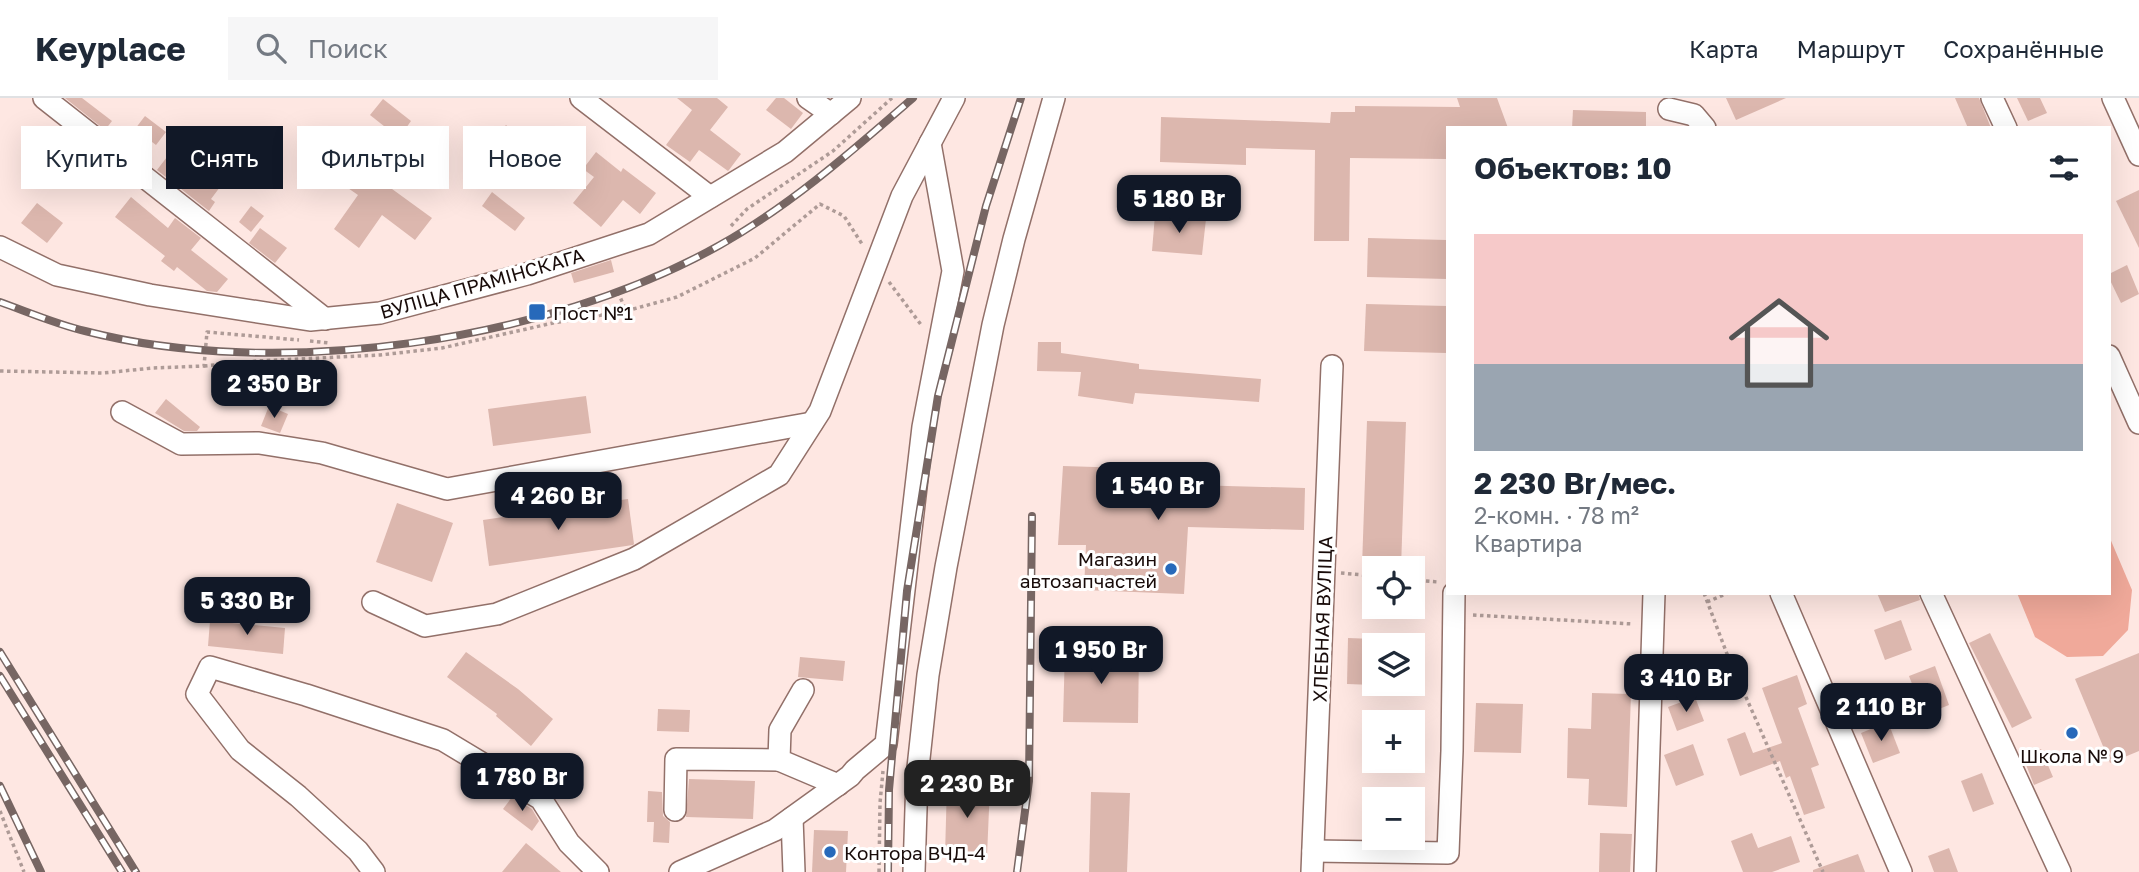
<!DOCTYPE html>
<html lang="ru">
<meta charset="utf-8">
<style>
:root{--surface:#fff;--page:#f6f6f7;--text:#1f2937;--muted:#747a83;--line:#e0e1e3;--accent:#111827}
body{margin:0;font-family:"Golos Text",sans-serif;background:var(--page);color:var(--text);height:100vh;display:flex;flex-direction:column;font-size:26px;white-space:nowrap}
*{box-sizing:border-box;margin:0}
p{font-size:23px;color:var(--muted)}
.icon{flex:none;width:38px;height:38px;fill:none;stroke:currentColor;stroke-width:2;stroke-linecap:round;stroke-linejoin:round}
.map{position:relative;flex:1;overflow:hidden}
.details{position:absolute;left:1446px;top:28px;width:665px;height:469px;display:flex;flex-direction:column;background:var(--surface);border-radius:0px;box-shadow:0 7px 28px #0002}
.details>*{flex:none}
.banner{position:absolute;left:21px;top:28px;width:665px;height:63px;display:flex;gap:14px}
.controls{position:absolute;left:1362px;top:458px;display:grid;gap:14px}
.controls a{display:grid;place-items:center;width:63px;height:63px;border-radius:0px;background:var(--surface);box-shadow:0 7px 28px #0002;font-size:35px}
.price{position:absolute;translate:-50% -60px;padding:0 16px;border-radius:14px;background:var(--accent);color:#fff;font-size:23px;line-height:46px;filter:drop-shadow(0 2px 4px #0008)}
.price::after{content:'';position:absolute;left:50%;top:42px;width:21px;height:16px;margin-left:-10px;background:inherit;clip-path:polygon(0 0,100% 0,50% 100%)}
.price.on{background:#222;color:#fff}
ul{padding:0;list-style:none}
li{display:grid;align-content:center;gap:14px;height:371px;padding:0 28px}
li+li{border-top:2px solid var(--line)}
li span{display:grid;place-items:center;height:217px;border-radius:0px;color:#555}
li>.icon{margin-inline-start:auto}
span .icon{width:126px;height:126px;fill:#fffc;stroke-width:1}
li b{font-size:30px}
h2{display:flex;justify-content:space-between;align-items:center;height:84px;padding:0 28px;font-size:30px}
.chip{padding:0 24px;border-radius:0px;background:var(--surface);box-shadow:0 7px 28px #0002;font-size:24px;line-height:63px}
.chip.on{background:var(--accent);color:#fff}
header{display:flex;align-items:center;gap:42px;box-sizing:border-box;height:98px;padding:0 35px;background:var(--surface);border-bottom:2px solid var(--line)}
header strong{font-size:33px}
nav{display:flex;gap:38px;margin-inline-start:auto;font-size:24px}
.search{width:490px;height:63px;background:var(--page);display:flex;align-items:center;gap:18px;box-sizing:border-box;padding:0 24px;border-radius:0px;color:var(--muted);font-size:26px}
.map>svg:first-child{display:block}
</style>
<header>
<strong>Keyplace</strong>
<div class="search"><svg class="icon" aria-label="search" viewBox="0 0 24 24"><circle cx="10" cy="10" r="6"/><path d="M15 15l6 6"/></svg>Поиск</div>
<nav><a>Карта</a><a>Маршрут</a><a>Сохранённые</a></nav>
</header>
<div class="map">
<svg width="2139" height="774" viewBox="0 0 2139 774">
<rect width="100%" height="100%" fill="#fee7e2"/>
<!-- green -->
<path fill="#f0a99a" d="M2109,438L2132,492L2128,532L2103,558L2067,559L2035,539L2017,495H2109Z"/>
<!-- building -->
<g fill="#dcb7ae">
<path d="M65,0H82L112,23L105,32Z"/>
<path d="M677,0H717L728,9L710,32L741,56L729,72L728,73L699,52L690,64L666,47L692,12Z"/>
<path d="M776,0H784L803,15L791,31L766,12Z"/>
<path d="M1457,0H1497L1508,30H1447V61L1350,60L1349,143H1314L1315,52L1246,50V67L1160,64L1161,19L1330,25L1331,14H1355V8L1460,9Z"/>
<path d="M1726,0H1786L1736,22Z"/>
<path d="M1955,0H1979L1991,30H1968Z"/>
<path d="M2017,0H2040L2047,15L2028,23Z"/>
<path d="M383,1L411,23L399,40L370,17Z"/>
<path d="M1573,12L1646,14V30H1572Z"/>
<path d="M145,18L166,34L156,47L135,31Z"/>
<path d="M506,27L527,46L515,60L494,41Z"/>
<path d="M596,54L621,74L623,70L656,95L640,116L623,102L601,129L573,105L594,79L583,71Z"/>
<path d="M170,55L198,78L200,74L220,89L211,101L215,104L209,113L157,72Z"/>
<path d="M359,67L432,120L415,142L382,117L359,150L334,131L358,97L345,88Z"/>
<path d="M2139,92V150L2116,103Z"/>
<path d="M492,94L525,120L515,133L482,108Z"/>
<path d="M131,99L168,130L175,120L201,140L191,152L228,181L217,194L207,193L177,169L174,173L161,163L165,158L115,119Z"/>
<path d="M37,105L63,125L47,145L21,125Z"/>
<path d="M251,108L264,118L251,134L239,124Z"/>
<path d="M1155,117L1206,121L1202,157L1152,153Z"/>
<path d="M260,130L287,150L275,165L249,145Z"/>
<path d="M1368,140L1447,142V181L1367,179Z"/>
<path d="M611,162L614,174L574,185L571,175Z"/>
<path d="M2127,167L2139,196L2121,205L2109,180V176Z"/>
<path d="M1366,206L1447,208V255L1364,253Z"/>
<path d="M1038,244H1061V255L1139,266V271L1261,281L1259,304L1135,295L1133,306L1078,298L1081,274L1037,273Z"/>
<path d="M586,298L591,335L493,348L488,311Z"/>
<path d="M166,301L200,329L197,333H184L155,315Z"/>
<path d="M269,308L288,316L280,335L261,328Z"/>
<path d="M1367,323L1406,324L1401,470L1362,469Z"/>
<path d="M1063,368L1192,372L1191,387L1305,390L1304,432L1188,429L1184,496L1084,492L1086,447H1058Z"/>
<path d="M628,401L634,446L633,447L489,468L483,422Z"/>
<path d="M397,405L453,425L432,484L376,464Z"/>
<path d="M1877,495H1918L1920,502L1885,514Z"/>
<path d="M1901,522L1912,552L1885,562L1874,532Z"/>
<path d="M210,523L285,530L283,556L208,548Z"/>
<path d="M1990,535L2032,620L2012,630L1969,545Z"/>
<path d="M1348,540L1374,541V587L1347,586Z"/>
<path d="M1065,551L1139,552L1138,625L1063,624Z"/>
<path d="M466,554L518,591L553,621L531,648L496,618L497,616L447,579Z"/>
<path d="M2139,555V653L2110,665L2075,581Z"/>
<path d="M800,559L845,563L843,583L798,579Z"/>
<path d="M1935,568L1949,607L1924,617L1909,578Z"/>
<path d="M1797,577L1807,606L1798,610L1819,667L1811,670L1825,710L1804,717L1790,678L1786,680L1780,663L1740,678L1727,641L1745,634L1753,655L1782,645L1762,590Z"/>
<path d="M1592,595L1631,596L1627,709L1588,707L1589,681L1567,680L1568,630L1591,631Z"/>
<path d="M1695,599L1704,623L1677,633L1668,609Z"/>
<path d="M1476,605L1523,606L1521,655L1474,654Z"/>
<path d="M658,611L690,612L689,634L657,633Z"/>
<path d="M1888,624L1900,655L1873,665L1861,635Z"/>
<path d="M1693,646L1704,677L1676,688L1664,657Z"/>
<path d="M2041,651L2053,679L2034,687L2023,659Z"/>
<path d="M1982,675L1994,706L1973,714L1961,683Z"/>
<path d="M689,681L755,683L753,721L686,719Z"/>
<path d="M947,686L990,688L987,758L945,757Z"/>
<path d="M648,693L662,694L663,718L670,724L669,745L653,744L654,724H647Z"/>
<path d="M1091,694L1130,695L1127,774H1089Z"/>
<path d="M512,699L532,711L539,723L532,733L503,711Z"/>
<path d="M814,732L848,733L846,774H812Z"/>
<path d="M1600,735L1632,736L1630,774H1599Z"/>
<path d="M1752,735L1758,750L1791,738L1800,764L1772,774H1743L1731,743Z"/>
<path d="M526,745L561,774H502Z"/>
<path d="M1949,750L1958,774H1934L1928,758Z"/>
<path d="M1858,756L1865,774H1813V772Z"/>
</g>
<g fill="none" stroke-linecap="round" stroke-linejoin="round">
<!-- minor casing -->
<g stroke="#927069" stroke-width="24">
<g id="minor">
<path d="M44,0L325,221"/>
<path d="M581,0L710,99"/>
<path d="M808,0L831,16"/>
<path d="M1992,0L2006,30"/>
<path d="M2113,0L2139,57"/>
<path d="M1669,11L1694,17L1705,30"/>
<path d="M0,149L57,177L150,197L310,222L380,215L527,176L649,136L785,54L850,0"/>
<path d="M2109,258L2139,325"/>
<path d="M122,314L181,346L259,345L322,355L447,391L812,325"/>
<path d="M1781,495L1901,774"/>
<path d="M1931,495L2060,774"/>
<path d="M373,504L425,528L497,516L634,461L779,377L820,313L902,98L954,0"/>
<path d="M803,592L780,632L779,662L838,687"/>
<path d="M675,712L676,661L779,662"/>
<path d="M792,720L794,774"/>
<path d="M1313,753L1448,755L1452,653L1454,495"/>
<path d="M374,774L358,753L298,698L240,652L197,596L210,569L306,597L443,642L541,701L569,745L598,774"/>
<path d="M680,774L775,732L850,678L855,672L886,646L923,329L953,173L930,45"/>
<path d="M914,774L917,679L928,577L946,469L993,227L1014,141L1054,0"/>
<path d="M1312,774L1332,268"/>
<path d="M1645,774L1654,495"/>
</g>
</g>
<!-- path -->
<g stroke="#ae9b97" stroke-width="3.5" stroke-dasharray="3.5 3.5" stroke-linecap="butt">
<path d="M731,128L747,111L833,53L892,0"/>
<path d="M889,184L922,228"/>
<path d="M618,194L626,213"/>
<path d="M310,243L329,245"/>
<path d="M204,268L257,263L380,257L442,250L553,225L626,213L677,199L755,160L820,106L844,118L862,146"/>
<path d="M0,273L103,275L153,270L204,268L207,234L299,242"/>
<path d="M1341,475L1374,478"/>
<path d="M1412,482L1438,484"/>
<path d="M1704,495L1727,556L1823,774"/>
<path d="M1707,504L1728,495"/>
<path d="M1473,517L1633,526"/>
<path d="M0,713L24,774"/>
<path d="M879,774L880,705L883,673"/>
</g>
<!-- minor -->
<use href="#minor" stroke="#fff" stroke-width="21"/>
<!-- rail casing -->
<g stroke="#776663" stroke-width="8">
<g id="rail">
<path d="M0,204C28,214 56,226 85,233C277,283 548,244 720,147C791,107 852,53 913,0"/>
<path d="M0,554L136,774"/>
<path d="M0,578L122,774"/>
<path d="M0,688L41,774"/>
<path d="M888,774L889,692L907,493L938,298L986,108L1021,0"/>
<path d="M1017,774L1029,683L1032,418"/>
</g>
</g>
<!-- rail -->
<use href="#rail" stroke="#fff" stroke-width="5" stroke-dasharray="16" stroke-linecap="butt"/>
</g>
<!-- markers -->
<g fill="#2769ba" stroke="#fff" stroke-width="2.5">
<rect x="528" y="205" width="18" height="18" rx="3.5"/>
<circle cx="1171" cy="471" r="7"/>
<circle cx="2072" cy="635" r="7"/>
<circle cx="830" cy="754" r="7"/>
</g>
<g text-anchor="middle" dominant-baseline="central" stroke-width="6" stroke-linejoin="round" paint-order="stroke">
<!-- street labels -->
<g font-size="19" fill="#180b09" stroke="#fff">
<text transform="translate(482 185) rotate(-16)">ВУЛІЦА ПРАМІНСКАГА</text>
<text transform="translate(1322 521) rotate(-88)">ХЛЕБНАЯ ВУЛІЦА</text>
</g>
<!-- poi labels -->
<g font-size="19" fill="#180b09" stroke="#fff" text-anchor="start">
<text x="553" y="214">Пост №1</text>
<text x="1157" y="460" text-anchor="end">Магазин<tspan x="1157" dy="22">автозапчастей</tspan></text>
<text x="2072" y="657" text-anchor="middle">Школа № 9</text>
<text x="844" y="754">Контора ВЧД-4</text>
</g>
</g>
</svg>
<div class="controls">
<a><svg class="icon" aria-label="locate" viewBox="0 0 24 24"><circle cx="12" cy="12" r="6"/><path d="M12 2v4M12 18v4M2 12h4M18 12h4"/></svg></a>
<a><svg class="icon" aria-label="layers" viewBox="0 0 24 24"><path d="M12 4l9 5-9 5-9-5zM3 14l9 5 9-5"/></svg></a>
<a>+</a>
<a>−</a>
</div>
<b class="price" style="left:1179px;top:137px">5 180 Br</b>
<b class="price" style="left:274px;top:322px">2 350 Br</b>
<b class="price" style="left:1158px;top:424px">1 540 Br</b>
<b class="price" style="left:558px;top:434px">4 260 Br</b>
<b class="price" style="left:247px;top:539px">5 330 Br</b>
<b class="price" style="left:1101px;top:588px">1 950 Br</b>
<b class="price" style="left:1686px;top:616px">3 410 Br</b>
<b class="price" style="left:1881px;top:645px">2 110 Br</b>
<b class="price" style="left:522px;top:715px">1 780 Br</b>
<b class="price on" style="left:967px;top:722px">2 230 Br</b>
<div class="banner">
<a class="chip">Купить</a>
<a class="chip on">Снять</a>
<a class="chip">Фильтры</a>
<a class="chip">Новое</a>
</div>
<section class="details">
<h2>Объектов: 10<svg class="icon" aria-label="filters" viewBox="0 0 24 24"><path d="M4 7h16M4 17h16"/><circle cx="9" cy="7" r="2"/><circle cx="15" cy="17" r="2"/></svg></h2>
<ul>
<li><span style="background:linear-gradient(#f6c9c9 60%,#9aa5b1 0)"><svg class="icon" aria-label="home" viewBox="0 0 24 24"><path d="M3 11l9-7 9 7M6 9v11h12V9"/></svg></span><div><b>2 230 Br/мес.</b><p>2-комн. · 78 m²</p><p>Квартира</p></div></li>
</ul>
</section>
</div>
